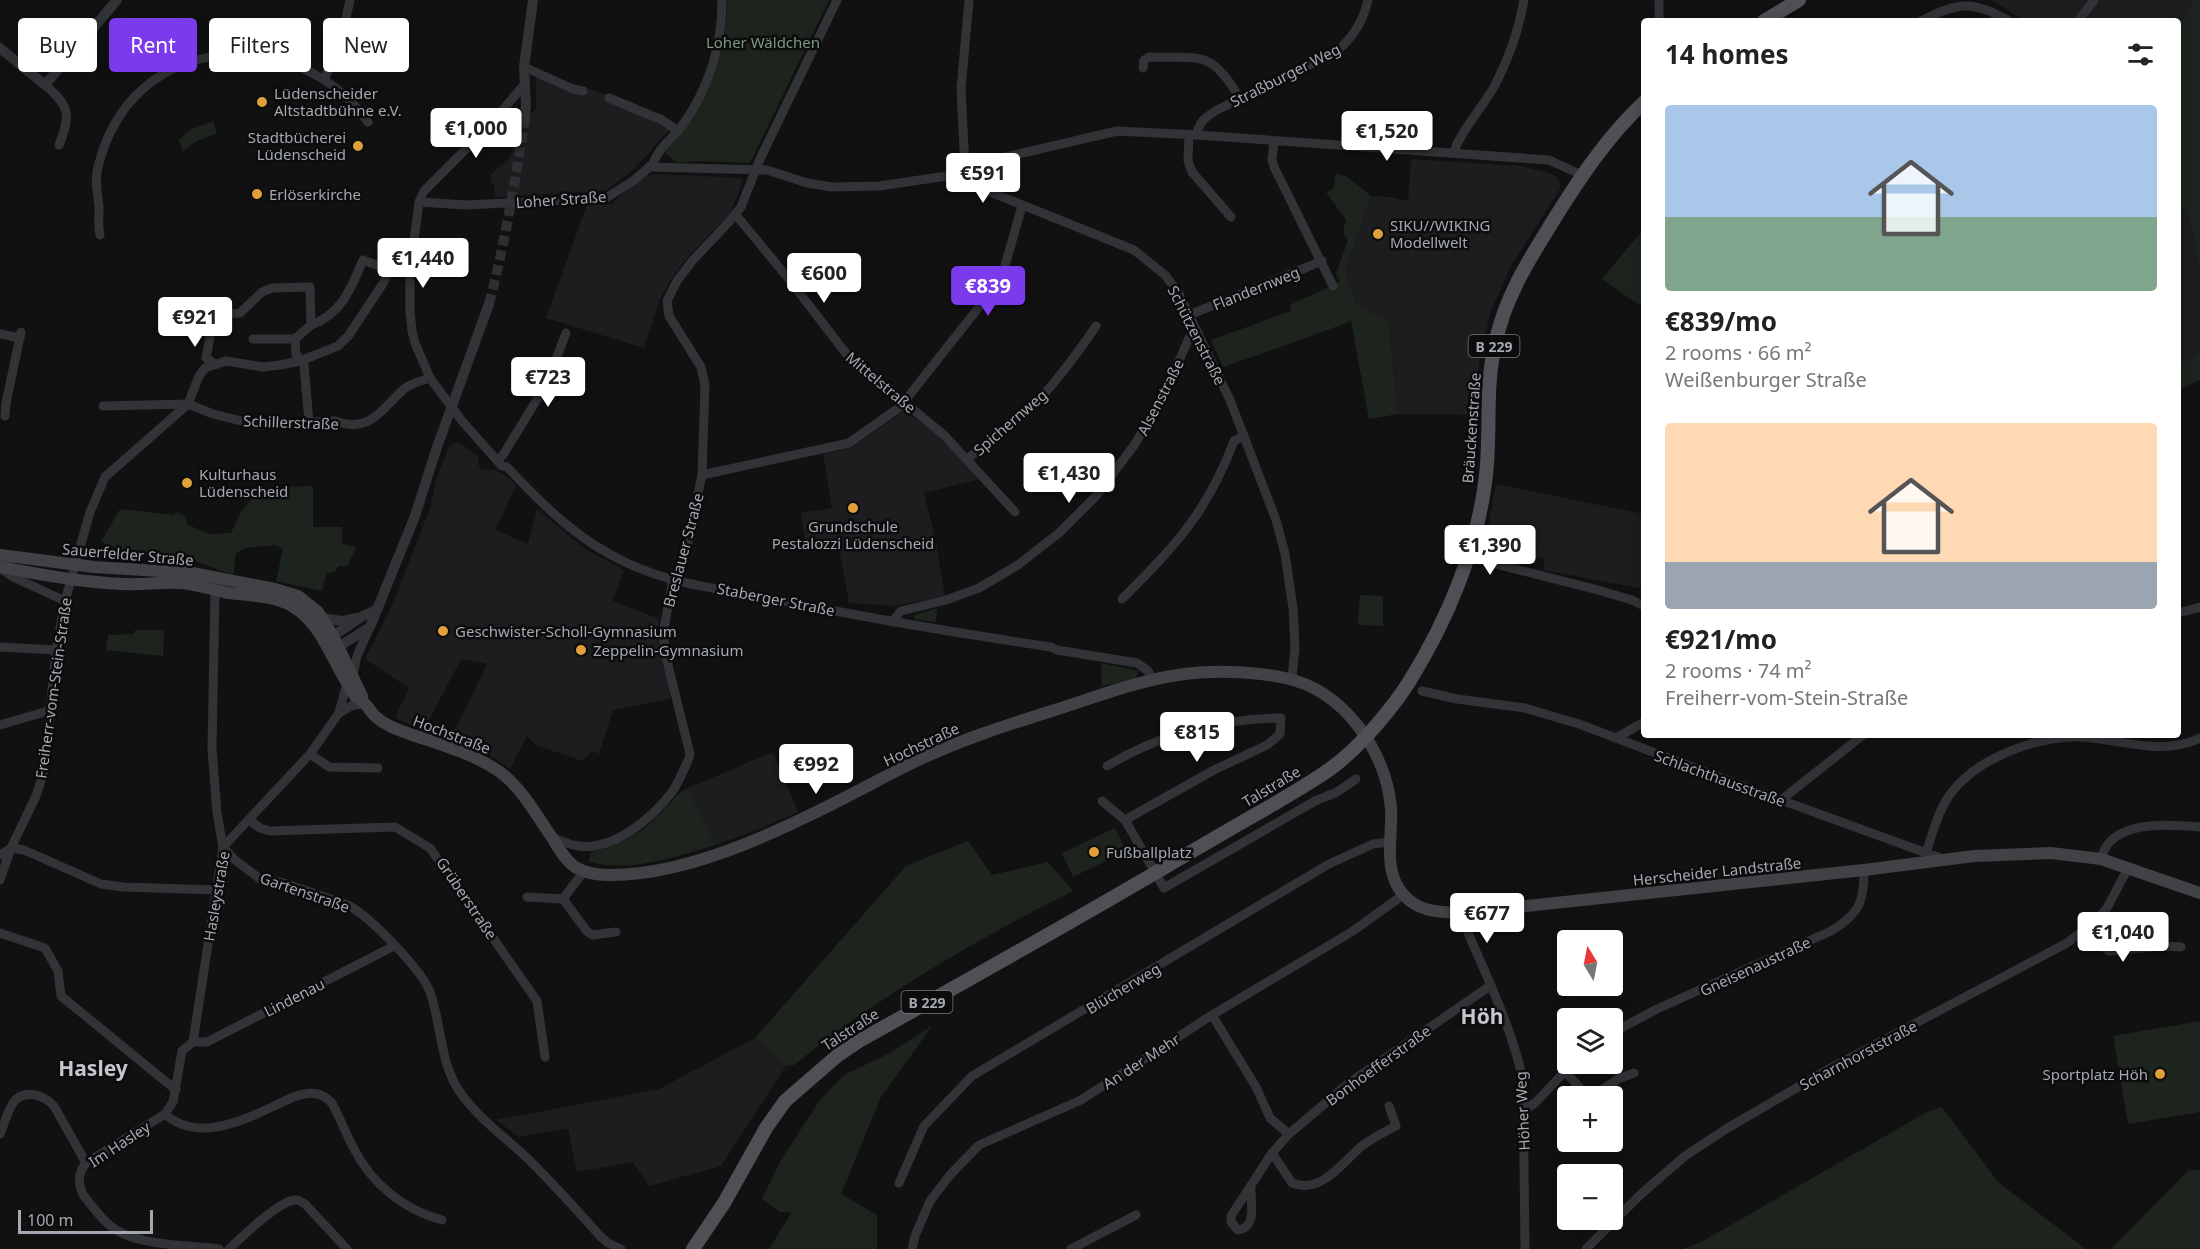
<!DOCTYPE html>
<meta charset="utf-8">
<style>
:root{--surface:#fff;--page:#f2f2f2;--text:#222;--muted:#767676;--accent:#7c3aed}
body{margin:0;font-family:"Noto Sans",sans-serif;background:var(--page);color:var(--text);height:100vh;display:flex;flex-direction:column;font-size:22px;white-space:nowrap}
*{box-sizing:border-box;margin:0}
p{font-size:20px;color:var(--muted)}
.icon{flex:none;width:33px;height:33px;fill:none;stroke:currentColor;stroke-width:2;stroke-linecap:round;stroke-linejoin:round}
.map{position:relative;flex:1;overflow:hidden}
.drawer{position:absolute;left:1641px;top:18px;width:540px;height:720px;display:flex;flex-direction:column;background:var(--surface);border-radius:6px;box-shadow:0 3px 15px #0003}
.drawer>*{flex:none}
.guide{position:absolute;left:18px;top:18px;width:570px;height:54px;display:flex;gap:12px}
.needle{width:39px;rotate:350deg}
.fabs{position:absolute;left:1557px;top:930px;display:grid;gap:12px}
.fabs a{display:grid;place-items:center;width:66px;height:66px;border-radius:6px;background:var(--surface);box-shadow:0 3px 15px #0003;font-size:30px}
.scale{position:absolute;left:18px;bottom:15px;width:135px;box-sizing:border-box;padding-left:6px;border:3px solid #a3a8b1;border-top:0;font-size:16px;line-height:21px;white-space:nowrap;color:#a3a8b1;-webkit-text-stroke:4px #0c0c0d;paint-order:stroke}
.price{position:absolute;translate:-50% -51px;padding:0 14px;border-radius:6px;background:#fff;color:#222;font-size:20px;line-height:39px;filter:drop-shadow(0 2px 3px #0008)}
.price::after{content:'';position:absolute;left:50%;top:36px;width:18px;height:14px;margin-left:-9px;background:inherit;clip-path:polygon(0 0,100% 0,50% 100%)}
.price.on{background:var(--accent);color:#fff}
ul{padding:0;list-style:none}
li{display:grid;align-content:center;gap:12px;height:318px;padding:0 24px}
li span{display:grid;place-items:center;height:186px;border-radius:6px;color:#555}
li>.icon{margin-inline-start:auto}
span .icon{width:108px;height:108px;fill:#fffc;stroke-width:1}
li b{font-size:26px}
h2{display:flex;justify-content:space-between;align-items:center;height:72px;padding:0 24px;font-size:26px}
.chip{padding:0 21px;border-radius:6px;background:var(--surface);box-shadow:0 3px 15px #0003;font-size:21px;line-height:54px}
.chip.on{background:var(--accent);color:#fff}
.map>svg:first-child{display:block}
</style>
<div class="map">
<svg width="2200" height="1249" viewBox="0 0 2200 1249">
<rect width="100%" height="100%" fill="#111112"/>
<!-- built -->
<g fill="#1d1d1f">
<path d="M1992,0H2194L2178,26V21H2024Z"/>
<path d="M536,77L572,93L585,95L587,88L608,95L660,123L669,130L634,169L605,191L495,197L494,184H492L490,175L510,158L517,123L525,119L536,109Z"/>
<path d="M1411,159L1521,166L1550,173L1557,177L1560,182V189L1511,266L1490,313L1479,365L1477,415L1398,414L1389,323L1356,303L1345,271L1371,196L1392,197L1408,201Z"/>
<path d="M656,174L742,178L743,181L730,214L690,254L672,278L660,299L644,348L546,318L587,205L613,204L615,200L647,175Z"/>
<path d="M2178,203L2189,218L2200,270V354L2178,364Z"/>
<path d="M904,411L940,436L979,479L924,493L935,537L945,596L894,606L849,603L839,547L807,553L801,513L832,508L823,454L851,448Z"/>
<path d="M459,442L478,456V464L482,470H496L510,479L516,486L495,530L528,544L537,509L584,548L624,570L613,601L659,619L658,633L671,695H669L670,699L613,710L599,754L592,751L583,761L535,745L527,736L510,769L491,756L450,740L487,664L461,659L424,730L395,718L409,688L365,659L389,612L404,575L430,508L436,480L448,448L452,444Z"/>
<path d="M1496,484L1644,514V589L1543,570L1545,559L1485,544Z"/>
<path d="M773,752L798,812L757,830L715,845L688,788Z"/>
<path d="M755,1038L786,1066L721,1166L649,1186L633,1162L577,1172L568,1128L519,1137L496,1120L659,1089Z"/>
</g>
<!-- green -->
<g fill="#1d241e">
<path d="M727,0H829L750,163L696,161L677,163L665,152C705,106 727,62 727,0Z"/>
<path d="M2194,0H2200V270L2189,218L2178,203V26Z"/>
<path d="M213,121L217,133L197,141L183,151L179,140L190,130Z"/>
<path d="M1335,174L1346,176L1371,196L1345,271L1356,303L1389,323L1398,414L1369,419L1351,321C1308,338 1266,352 1223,367L1211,340L1291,311L1290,305L1340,282L1336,274L1348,240L1343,232L1346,220L1326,192L1334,188Z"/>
<path d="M1642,231H1644V298L1639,305L1602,279Z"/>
<path d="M2200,354V380L2178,391V364Z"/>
<path d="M311,486L313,489V527H342V544L357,547L347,566H338L335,572L327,573L322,591L276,581L283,549L276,545L245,548L236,553L233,575L190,559L132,554L101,542L120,509L174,515L176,512L185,516L188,525L210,534L231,533L241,512L261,488Z"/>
<path d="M1360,595L1383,596V626L1358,625Z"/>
<path d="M937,608L936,622L914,619L915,615Z"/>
<path d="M135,630H164L163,656L106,650L108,635L134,634Z"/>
<path d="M1101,663L1139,671L1135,679L1097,687L1102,685Z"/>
<path d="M688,788L715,845C674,857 632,873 589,862L591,852C618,847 642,833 661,813C670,804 676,793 688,788Z"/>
<path d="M1115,828L1126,851L1073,877L1062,853Z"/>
<path d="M968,841L992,875L1048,862L1073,891C977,939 877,997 794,1065L786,1066L755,1038L906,866Z"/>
<path d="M2200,1021V1112L2128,1124L2113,1036Z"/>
<path d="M932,1026L881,1097L841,1194L877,1215V1249H769L792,1212H780L762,1199L781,1160L820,1100L844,1075L888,1054Z"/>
<path d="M1942,1107L1999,1183L2086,1249H1683L1703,1241L1927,1112Z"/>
<path d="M2189,1170H2200V1249H2111Z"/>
</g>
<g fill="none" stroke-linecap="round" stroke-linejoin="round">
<!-- tertiary-tunnel -->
<path stroke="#2e2f32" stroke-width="10" stroke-dasharray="10 5" stroke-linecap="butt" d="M489,304C505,243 515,181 525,119"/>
<!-- minor -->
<g stroke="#323337" stroke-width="9">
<path d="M969,0L961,89L965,168L971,171L973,183L983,189L1134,250L1165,275L1178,292L1230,400L1276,520L1285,554L1293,608L1295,647L1292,679"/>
<path d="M1659,21V0"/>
<path d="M1921,21C1958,2 1973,0 2009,21"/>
<path d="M2078,21L2094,0"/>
<path d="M524,67L573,89L583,91"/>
<path d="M1143,68L1144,60L1149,57C1199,59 1210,48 1239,97"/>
<path d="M324,80L342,36L350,0"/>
<path d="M45,85C70,106 71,115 59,145"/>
<path d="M524,85L488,127L424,191L419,202L410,271V311L412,331L415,343L430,378L462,421L502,466L507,467C544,506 577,540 627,563C671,584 721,589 768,598C862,617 956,633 1051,647L1057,650L1137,663L1148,671L1153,681"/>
<path d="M609,98L662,120L678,131"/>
<path d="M1189,134L1188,161L1192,172L1231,217"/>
<path d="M1197,135L1549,160L1582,175"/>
<path d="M1274,141L1272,160L1274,167L1333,286"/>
<path d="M1454,153C1455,139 1487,101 1495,85C1509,58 1519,30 1524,0"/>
<path d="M649,167L767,170L807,183L832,187L879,186L947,176H961L971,165L1117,131L1197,135C1198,122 1207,116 1217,110L1336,52C1353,37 1363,22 1368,0"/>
<path d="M419,202L466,205L606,198L633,181L653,164C658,147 675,137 684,123C709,87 722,44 722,0"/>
<path d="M736,215L788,278L848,356L944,435L1015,512"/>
<path d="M100,235C98,226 99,217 99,208C98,194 94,180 98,167C106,133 125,100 154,80C222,32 323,55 368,122"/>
<path d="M1189,315L1322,261"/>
<path d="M311,325C342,314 351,288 363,260L390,270"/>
<path d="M0,334L20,338"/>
<path d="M253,339H295"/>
<path d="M215,364L206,358L214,316L240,313L262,292L272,288L310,287L311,325L295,339L296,354L304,365L309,422"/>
<path d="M103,406L188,404L213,414L257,425L335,421C371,434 381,409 404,389C411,383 421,381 430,378"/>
<path d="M5,416L6,403L21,332"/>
<path d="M967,459C987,444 1007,430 1026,413C1053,387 1075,357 1096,326"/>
<path d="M497,460L503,455L547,383L566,333"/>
<path d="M702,475L849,443L900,407L994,288L1003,273L1022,206"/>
<path d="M1468,557L1594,589L1632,600L1644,606"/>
<path d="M0,568L13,577L65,601"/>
<path d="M215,591L212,749L217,813L223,847L235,860L260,879L284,883L348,905C370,917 424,971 431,995C442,1028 440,1066 462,1095C479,1118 503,1136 524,1155C551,1181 575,1208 600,1236L608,1243L621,1249"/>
<path d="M1122,599C1175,546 1207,513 1234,441L1244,436"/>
<path d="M2178,613L2200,607"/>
<path d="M892,622L901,611L946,600L979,588L1018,565L1059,533L1096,496L1135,444L1165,392L1189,338L1198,333"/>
<path d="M0,647L56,650"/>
<path d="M353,675L357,656L370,627"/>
<path d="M1422,691L1457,699L1525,708L1579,724L1737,784L1943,859"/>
<path d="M339,713L351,706L364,703"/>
<path d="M0,725L48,711"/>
<path d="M1616,738L1644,722"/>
<path d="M310,754L329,767L378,768"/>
<path d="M1107,766C1160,734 1219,719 1281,718L1280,734L1267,745L1214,770L1125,820"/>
<path d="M1781,800L1863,735"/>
<path d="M1102,801L1125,820L1164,888L1315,801L1337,792L1356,779"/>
<path d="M249,820L260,828L270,831L395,827L430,848L537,1001L545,1057"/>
<path d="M551,837C560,840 569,845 578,846C614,851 652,818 672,792C679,782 684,769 689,758L690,754L668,665L663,634L673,579L681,565L687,546L702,475L705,385L701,367L669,316L667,301L677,281L693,260L728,223L741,207L760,159L837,0"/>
<path d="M1926,853C1933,832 1938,811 1951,793C1979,756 2045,732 2092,738C2129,742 2164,755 2200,738"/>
<path d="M0,855L11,848L24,850L101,884L123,887L216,890"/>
<path d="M2101,859C2110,819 2169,824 2200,827"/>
<path d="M0,880L11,848L36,796L44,771L56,650L65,601L90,512L105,477L188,404L199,376L205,368L226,361L263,367L280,365L300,361L338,346L349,335L382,285L390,270L410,271"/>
<path d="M527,897L563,899L584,871"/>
<path d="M563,899L586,930L592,935L616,932"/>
<path d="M1460,913C1482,969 1511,1022 1523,1081L1525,1249"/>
<path d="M2081,932L2109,951L2164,946L2181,947"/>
<path d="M0,933L45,948L58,971L61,996L176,1090"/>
<path d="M1212,1015L1256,1087L1270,1118L1289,1134"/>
<path d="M1612,1033L1657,1009L1831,931C1859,914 1864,903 1864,870"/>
<path d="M193,1042H207L394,946"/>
<path d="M1564,1070L1587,1096"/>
<path d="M1593,1096L1618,1079L1634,1073"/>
<path d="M1523,1107H1529L1536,1102L1572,1064"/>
<path d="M165,1114C203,1148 258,1112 296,1096C311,1091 321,1092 332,1103C340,1118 346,1134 354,1149C372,1184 404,1210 442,1220"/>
<path d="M1562,1133L1568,1125"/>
<path d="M0,1134C4,1125 7,1112 13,1103C24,1088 44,1095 54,1106L86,1163"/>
<path d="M1272,1153L1292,1183C1322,1195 1343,1161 1363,1145C1373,1138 1384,1132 1396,1126L1389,1106"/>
<path d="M899,1183L924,1126L972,1076L1329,864L1373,844L1390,842"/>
<path d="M1251,1188C1250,1203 1258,1227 1238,1230L1231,1222V1216L1272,1153L1289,1134L1349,1083L1490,986"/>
<path d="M219,1249C189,1245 144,1246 118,1231C106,1225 96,1211 88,1201C78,1190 76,1175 86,1163L165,1114L173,1102L182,1051L193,1042L223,847L310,754L339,713L347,683"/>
<path d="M229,1249C241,1238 281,1198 297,1200C299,1200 303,1203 305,1204L347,1249"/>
<path d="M912,1249L915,1236L930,1201L950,1175L979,1145L1081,1100L1212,1015L1353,931L1403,895"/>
<path d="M1071,1249L1136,1215"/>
<path d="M1586,1249L1640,1195L1685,1156L1726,1129L1829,1069L2067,943L2094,922L2107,908L2128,868"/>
</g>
<!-- tertiary -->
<g stroke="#323337" stroke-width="10">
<path d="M0,48L45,85L117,0"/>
<path d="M525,119L526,103L524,67L533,0"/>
<path d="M322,618L342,621L355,618"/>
<path d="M332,643L333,636L361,617L378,609"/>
<path d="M332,651L370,627L415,516L436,450L489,304"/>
</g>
<!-- secondary -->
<g stroke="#404246" stroke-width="12">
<path d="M0,555L94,567L192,573L275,589L298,596L318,612L333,636L362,696"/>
<path d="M0,567C23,571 47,576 70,579C93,582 118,585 141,584C153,584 165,582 177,583C195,583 212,590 229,593C252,596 278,595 298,610C324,629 334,665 352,691C359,703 354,693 364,703C369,707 371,713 376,717C385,725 396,729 407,733C438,744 480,755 505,776C525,793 538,818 553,839C559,849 565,860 575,867C585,873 598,875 609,875C707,876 823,808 908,765C956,741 1007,725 1058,709C1095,697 1141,680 1178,675C1211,670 1253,671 1285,678C1343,690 1386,750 1391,808C1393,835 1382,870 1403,894C1418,912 1438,912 1460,913L1864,870L1974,856L2051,853L2101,859L2200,893"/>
</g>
<!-- primary -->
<g stroke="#4e5055" stroke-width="14">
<path d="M1764,21L1799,0"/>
<path d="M693,1249L724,1203L766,1128L785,1101L837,1056L859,1041C964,982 1069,924 1172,863C1206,843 1240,823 1274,804C1298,789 1324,776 1345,757C1366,739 1394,706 1409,682C1447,621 1478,548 1486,475C1491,432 1485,387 1495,345C1504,299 1528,261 1553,221C1579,179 1607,137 1644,102"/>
</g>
</g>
<!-- markers -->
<g fill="#e1a039" stroke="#0c0c0d" stroke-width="2">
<circle cx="262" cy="102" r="6"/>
<circle cx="358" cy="146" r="6"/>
<circle cx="257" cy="194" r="6"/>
<circle cx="1378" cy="234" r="6"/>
<circle cx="187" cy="483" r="6"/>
<circle cx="853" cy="508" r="6"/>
<circle cx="443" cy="631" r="6"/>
<circle cx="581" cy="650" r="6"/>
<circle cx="1094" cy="852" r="6"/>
<circle cx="2160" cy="1074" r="6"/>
</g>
<g text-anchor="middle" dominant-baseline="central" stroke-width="5" stroke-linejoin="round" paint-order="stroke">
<!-- shield labels -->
<g fill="#0c0c0d" stroke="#767980" stroke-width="1.5">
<rect x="1468.5" y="335" width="51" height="22" rx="4.5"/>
<rect x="901.5" y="991" width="51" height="22" rx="4.5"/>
</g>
<g font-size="14" font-weight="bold" fill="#a3a8b1">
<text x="1494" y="346">B 229</text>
<text x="927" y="1002">B 229</text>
</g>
<!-- park labels -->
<g font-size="15" fill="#7b9b7c" stroke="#0c0c0d">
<text x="763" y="42">Loher Wäldchen</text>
</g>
<!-- street labels -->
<g font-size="15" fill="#a3a8b1" stroke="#0c0c0d">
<text transform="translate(1285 75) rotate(-27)">Straßburger Weg</text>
<text transform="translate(561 199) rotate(-4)">Loher Straße</text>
<text transform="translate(1256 288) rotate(-22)">Flandernweg</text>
<text transform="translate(1197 335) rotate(63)">Schützenstraße</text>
<text transform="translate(881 382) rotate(40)">Mittelstraße</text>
<text transform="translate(1160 397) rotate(-63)">Alsenstraße</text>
<text transform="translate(291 422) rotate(2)">Schillerstraße</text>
<text transform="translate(1010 422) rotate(-41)">Spichernweg</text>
<text transform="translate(1471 428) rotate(-86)">Bräuckenstraße</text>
<text transform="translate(683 550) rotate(-75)">Breslauer Straße</text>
<text transform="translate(128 554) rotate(5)">Sauerfelder Straße</text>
<text transform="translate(776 599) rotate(11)">Staberger Straße</text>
<text transform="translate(53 688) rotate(-82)">Freiherr-vom-Stein-Straße</text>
<text transform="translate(452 734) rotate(21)">Hochstraße</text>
<text transform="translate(921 744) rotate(-25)">Hochstraße</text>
<text transform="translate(1720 778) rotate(20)">Schlachthausstraße</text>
<text transform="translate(1271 786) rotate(-31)">Talstraße</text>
<text transform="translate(1717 871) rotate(-6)">Herscheider Landstraße</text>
<text transform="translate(305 892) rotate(19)">Gartenstraße</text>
<text transform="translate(216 896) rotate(-80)">Hasleystraße</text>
<text transform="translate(467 898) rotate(56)">Grüberstraße</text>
<text transform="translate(1755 966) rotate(-25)">Gneisenaustraße</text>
<text transform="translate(1123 988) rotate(-31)">Blücherweg</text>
<text transform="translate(294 997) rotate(-27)">Lindenau</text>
<text transform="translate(850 1029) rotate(-33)">Talstraße</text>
<text transform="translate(1858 1055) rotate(-28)">Scharnhorststraße</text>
<text transform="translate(1141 1061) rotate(-33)">An der Mehr</text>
<text transform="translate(1378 1065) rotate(-36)">Bonhoefferstraße</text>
<text transform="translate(1522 1111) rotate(-93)">Höher Weg</text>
<text transform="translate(119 1144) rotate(-33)">Im Hasley</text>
</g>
<!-- poi labels -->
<g font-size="15" fill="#a3a8b1" stroke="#0c0c0d" text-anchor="start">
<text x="274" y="93">Lüdenscheider<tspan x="274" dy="17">Altstadtbühne e.V.</tspan></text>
<text x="346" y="137" text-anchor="end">Stadtbücherei<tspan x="346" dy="17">Lüdenscheid</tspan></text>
<text x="269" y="194">Erlöserkirche</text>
<text x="1390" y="225">SIKU//WIKING<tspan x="1390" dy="17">Modellwelt</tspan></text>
<text x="199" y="474">Kulturhaus<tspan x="199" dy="17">Lüdenscheid</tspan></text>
<text x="853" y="526" text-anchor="middle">Grundschule<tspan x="853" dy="17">Pestalozzi Lüdenscheid</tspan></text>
<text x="455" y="631">Geschwister-Scholl-Gymnasium</text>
<text x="593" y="650">Zeppelin-Gymnasium</text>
<text x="1106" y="852">Fußballplatz</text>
<text x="2148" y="1074" text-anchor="end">Sportplatz Höh</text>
</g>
<!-- district labels -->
<g font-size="21" font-weight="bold" fill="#c4c7ce" stroke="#0c0c0d">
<text x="1482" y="1016">Höh</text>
<text x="93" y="1068">Hasley</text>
</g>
</g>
</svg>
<div class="fabs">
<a><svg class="needle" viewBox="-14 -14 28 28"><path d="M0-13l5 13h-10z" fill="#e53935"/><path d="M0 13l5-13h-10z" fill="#767676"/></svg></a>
<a><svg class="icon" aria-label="layers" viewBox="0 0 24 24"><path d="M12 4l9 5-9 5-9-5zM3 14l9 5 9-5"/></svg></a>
<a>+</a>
<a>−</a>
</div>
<div class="scale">100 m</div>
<b class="price" style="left:476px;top:159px">€1,000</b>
<b class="price" style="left:1387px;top:162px">€1,520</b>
<b class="price" style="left:983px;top:204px">€591</b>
<b class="price" style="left:423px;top:289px">€1,440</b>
<b class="price" style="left:824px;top:304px">€600</b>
<b class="price on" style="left:988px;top:317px">€839</b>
<b class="price" style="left:195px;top:348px">€921</b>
<b class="price" style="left:548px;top:408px">€723</b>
<b class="price" style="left:1069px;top:504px">€1,430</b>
<b class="price" style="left:1490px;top:576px">€1,390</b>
<b class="price" style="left:1197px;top:763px">€815</b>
<b class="price" style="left:816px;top:795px">€992</b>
<b class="price" style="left:1487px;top:944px">€677</b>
<b class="price" style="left:2123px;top:963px">€1,040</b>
<div class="guide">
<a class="chip">Buy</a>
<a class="chip on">Rent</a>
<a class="chip">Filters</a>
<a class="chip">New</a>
</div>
<section class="drawer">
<h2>14 homes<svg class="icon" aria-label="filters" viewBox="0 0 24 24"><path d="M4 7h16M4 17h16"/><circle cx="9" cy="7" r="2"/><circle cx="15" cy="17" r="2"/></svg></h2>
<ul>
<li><span style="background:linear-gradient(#a9c7e8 60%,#7fa58c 0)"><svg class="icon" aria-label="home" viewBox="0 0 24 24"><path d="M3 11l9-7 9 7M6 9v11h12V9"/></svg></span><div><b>€839/mo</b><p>2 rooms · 66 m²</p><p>Weißenburger Straße</p></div></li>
<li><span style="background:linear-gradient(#ffd9b3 75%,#9aa5b1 0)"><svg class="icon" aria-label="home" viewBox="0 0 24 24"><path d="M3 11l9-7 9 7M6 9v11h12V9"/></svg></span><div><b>€921/mo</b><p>2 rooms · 74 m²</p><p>Freiherr-vom-Stein-Straße</p></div></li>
</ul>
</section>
</div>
